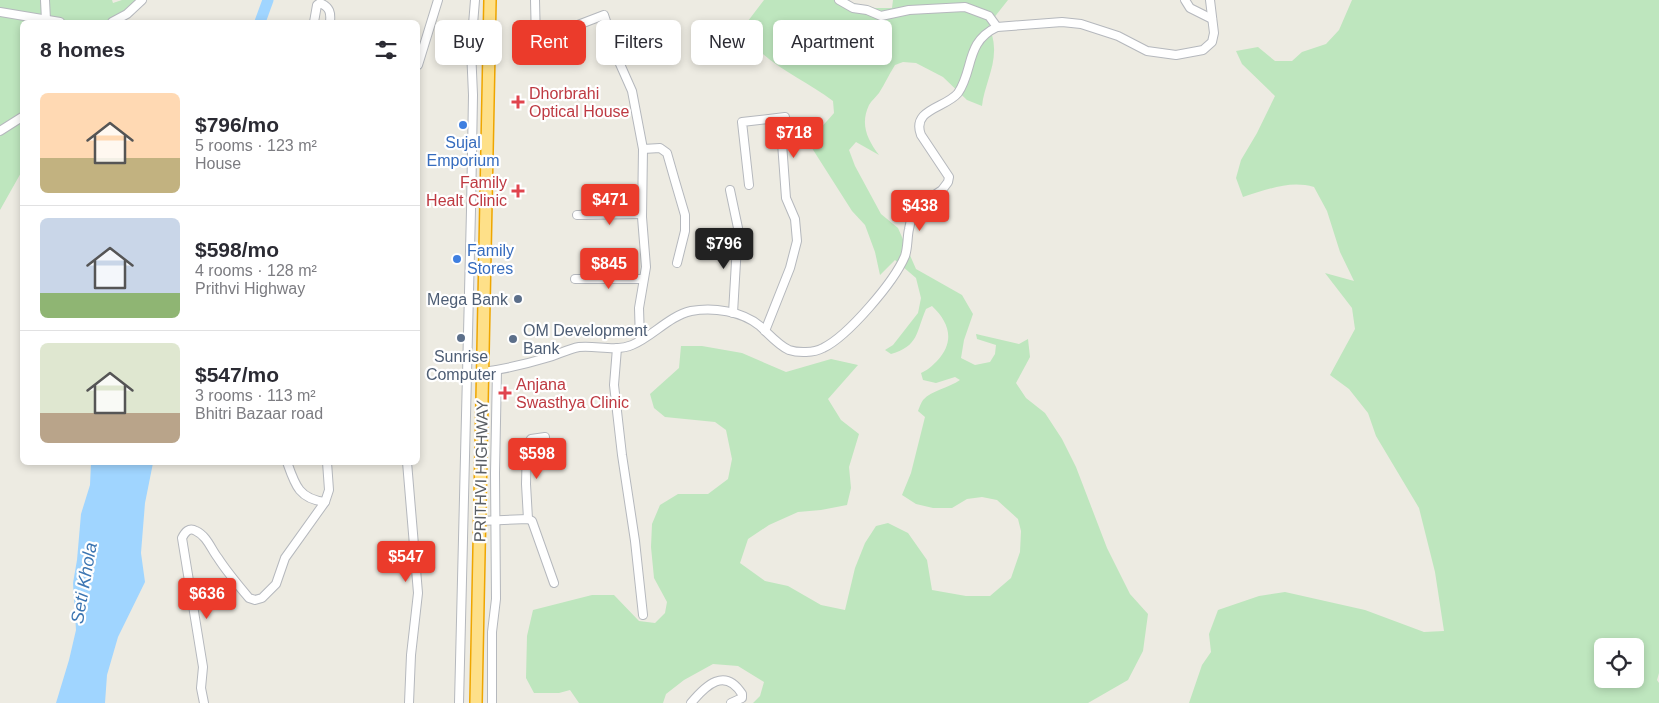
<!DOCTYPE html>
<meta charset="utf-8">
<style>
:root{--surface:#fff;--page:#f7f7f7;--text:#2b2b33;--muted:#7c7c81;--line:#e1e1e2;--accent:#eb3b2b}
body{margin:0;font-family:Helvetica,sans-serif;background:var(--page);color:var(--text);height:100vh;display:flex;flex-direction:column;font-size:19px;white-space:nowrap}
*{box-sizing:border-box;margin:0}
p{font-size:16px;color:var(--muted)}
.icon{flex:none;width:28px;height:28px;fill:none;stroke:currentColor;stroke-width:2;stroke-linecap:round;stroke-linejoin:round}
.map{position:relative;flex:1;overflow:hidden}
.sheet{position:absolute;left:20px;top:20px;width:400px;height:445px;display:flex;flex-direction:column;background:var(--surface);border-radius:8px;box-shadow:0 2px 8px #0003}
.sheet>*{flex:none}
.top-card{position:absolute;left:435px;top:20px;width:475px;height:45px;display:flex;gap:10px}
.controls{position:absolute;left:1594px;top:638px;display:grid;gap:10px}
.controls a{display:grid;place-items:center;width:50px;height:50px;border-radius:8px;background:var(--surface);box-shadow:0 2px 8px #0003;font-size:25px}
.price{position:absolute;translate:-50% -42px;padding:0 11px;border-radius:5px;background:var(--accent);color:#fff;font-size:16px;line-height:32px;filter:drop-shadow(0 1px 2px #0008)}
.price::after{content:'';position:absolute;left:50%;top:30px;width:15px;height:11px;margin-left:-8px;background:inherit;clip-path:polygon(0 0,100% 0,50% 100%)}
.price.selected{background:#222;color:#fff}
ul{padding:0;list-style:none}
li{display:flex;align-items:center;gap:15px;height:125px;padding:0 20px}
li+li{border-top:1px solid var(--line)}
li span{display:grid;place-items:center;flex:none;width:140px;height:100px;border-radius:8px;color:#555}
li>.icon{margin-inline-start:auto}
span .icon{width:60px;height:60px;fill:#fffc;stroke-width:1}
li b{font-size:21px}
h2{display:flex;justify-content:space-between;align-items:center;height:60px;padding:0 20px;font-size:21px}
.tag{padding:0 18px;border-radius:8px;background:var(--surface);box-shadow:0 2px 8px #0003;font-size:18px;line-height:45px}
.tag.selected{background:var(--accent);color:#fff}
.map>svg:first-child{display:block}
</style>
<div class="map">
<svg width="1659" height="703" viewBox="0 0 1659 703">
<rect width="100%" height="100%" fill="#edebe2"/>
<!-- green -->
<g fill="#bee6be" fill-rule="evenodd">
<path d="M0,0H112L113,3L122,0H140L111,22H22V171L0,210Z"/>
<path d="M764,0H839L875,8H892L893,0H1008L989,24C991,32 994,40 994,48C995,68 984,87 982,106L967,100L943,77L916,63L903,62L895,65C889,74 885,84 879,93C876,97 872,100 869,105C860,124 867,139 879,155L856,142L849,150L855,166L881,214L898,228L916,269L962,295L973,314L964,340L961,358L975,365L990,362L995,354L996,345L977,339L976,334L1019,344L1028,339L1030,357L1016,383L1026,398L1045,413L1062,439L1076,467L1107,548L1130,594L1148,614L1143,651L1128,680L1088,703H753L760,696L764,682L738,666L713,664L684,680L666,694L663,703H579L570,690L559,693H534L526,678L527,636L533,610L592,595H614L639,621L655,623L665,613L667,602L654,578L651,547L652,524L660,505L678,494H708L728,479L732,459L726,430L715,422L665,417L654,408L650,394L679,368L681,346H702L742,353L786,372L831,359L858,365L828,399L841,420L859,434L849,467L851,488L847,505L821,510L798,512L769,525L748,539L740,563L765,581L788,586L821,605L845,610L855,568L865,543L876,526L888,523L908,533L927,560L932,590L966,596H990L1011,578L1020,552L1021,531L1018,519L997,500L982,497L967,499L952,508H933L916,504L902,495L911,473L925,417L918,411C919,408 921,403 923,400C932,390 949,388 960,380L955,377L936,383L923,380L921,373C928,370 932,366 937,361C955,342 950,323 932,306L926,309C916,332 919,346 891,354L885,350L893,345L918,313L921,298L916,278L895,260L880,275L875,252L865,225L852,211L810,145C815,132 825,124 834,113L833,101C804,79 767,65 745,35L748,21Z"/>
<path d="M1352,0H1659V673L1657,680L1659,683V703H1189L1202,665L1211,652L1209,634L1218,610L1259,596L1285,592L1365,610L1424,632L1444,631L1435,572L1419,508L1376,436L1368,413L1349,389L1330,375L1355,329L1352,308L1325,273L1354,281L1340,252L1327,211L1314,187C1289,180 1266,190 1243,197L1236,178L1241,160L1257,133L1275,96L1242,64L1236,51L1258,47L1275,61H1292L1302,52L1326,44L1339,30ZM1602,646H1635V679H1602Z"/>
</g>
<!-- water -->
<path fill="#a0d5ff" d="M91,463H153L145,503L141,553L145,582L118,637L107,675L105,703H56L69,660L76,630L73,583L77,560L81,514L90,485Z"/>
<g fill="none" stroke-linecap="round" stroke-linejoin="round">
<!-- river -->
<path stroke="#a0d5ff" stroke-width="11" d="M260,22L268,0"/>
<!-- minor casing -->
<g stroke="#b5b8bd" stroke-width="10">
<g id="minor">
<path d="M45,0L46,20"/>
<path d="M535,0L536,41L604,15L620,64L632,91L643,149L642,217L646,267L639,308L640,340"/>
<path d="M839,0L853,8L867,10L881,16L909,10L965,7L989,16L997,27"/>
<path d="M1185,0L1190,8L1212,19"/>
<path d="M0,12L60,22"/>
<path d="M112,22L127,14L142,0"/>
<path d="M314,22L317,5L320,3C330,7 331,13 330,22"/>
<path d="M418,65L438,0"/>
<path d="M0,131L22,117"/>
<path d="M643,149L660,148L667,153L675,181L685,215V231L677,263"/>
<path d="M749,185L742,122L785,117L782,143L786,198L795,219L797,241L790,268L765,331"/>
<path d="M730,190L738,228L733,313"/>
<path d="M577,215L642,214"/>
<path d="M575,279H643"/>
<path d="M617,348L614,385L622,455L635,541L643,615"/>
<path d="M483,372C505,369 526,364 546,358C557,355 568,349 579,347C596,345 615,352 632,345C652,337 669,316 691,311C713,307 742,311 760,326C769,334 778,345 789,350C798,353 814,353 823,348C848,336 894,282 905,256C908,247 907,238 909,229C910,222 912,215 915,208L942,190L948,182L949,177L921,135C911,109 946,108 958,93C974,70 965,42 997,27L1062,22L1081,24L1118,36L1147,51L1176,55L1203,50L1212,42L1214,33L1210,0"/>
<path d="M407,462L418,593L411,655L409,703"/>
<path d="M325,502L329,490L327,462"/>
<path d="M528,519L526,484L527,446L531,439L545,437"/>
<path d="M480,521L528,519L532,521L554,583"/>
<path d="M204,703L201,688L203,667L182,538C185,532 189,527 196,531C207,536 211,549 218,558C227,572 238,585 249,598L255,600L262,598L276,584L285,558L325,502C299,499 295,485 287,462"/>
<path d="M459,703L471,210L473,95L471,49L475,0"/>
<path d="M492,703V632L496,599L495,473L497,370"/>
<path d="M691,703C706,685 725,667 742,694V698L731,703"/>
</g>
</g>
<!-- highway casing -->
<g stroke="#efa600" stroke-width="14">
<path id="highway" d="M476,703L490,0"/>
</g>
<!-- minor -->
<use href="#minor" stroke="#fff" stroke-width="8"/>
<!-- highway -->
<use href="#highway" stroke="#fee089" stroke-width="11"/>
</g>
<!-- markers -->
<g fill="#e0444e" stroke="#fff" stroke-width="2">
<path d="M515.5 94.5h5v5h5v5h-5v5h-5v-5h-5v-5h5z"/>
<path d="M515.5 183.5h5v5h5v5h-5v5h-5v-5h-5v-5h5z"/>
<path d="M502.5 385.5h5v5h5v5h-5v5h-5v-5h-5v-5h5z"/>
</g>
<g fill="#3f7fe0" stroke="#fff" stroke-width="2">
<circle cx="463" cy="125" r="5"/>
<circle cx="457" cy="259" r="5"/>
</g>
<g fill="#5c6f8a" stroke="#fff" stroke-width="2">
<circle cx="518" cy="299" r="5"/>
<circle cx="461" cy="338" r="5"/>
<circle cx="513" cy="339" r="5"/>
</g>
<g text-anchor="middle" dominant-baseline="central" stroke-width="4.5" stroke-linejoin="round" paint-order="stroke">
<!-- health labels -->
<g font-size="16" fill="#be3a42" stroke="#fff" text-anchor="start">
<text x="529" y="93">Dhorbrahi<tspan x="529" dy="18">Optical House</tspan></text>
<text x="507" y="182" text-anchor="end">Family<tspan x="507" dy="18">Healt Clinic</tspan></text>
<text x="516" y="384">Anjana<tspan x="516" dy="18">Swasthya Clinic</tspan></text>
</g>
<!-- shop labels -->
<g font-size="16" fill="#366cbe" stroke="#fff">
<text x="463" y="142">Sujal<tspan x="463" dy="18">Emporium</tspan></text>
<text x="467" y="250" text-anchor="start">Family<tspan x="467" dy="18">Stores</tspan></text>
</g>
<!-- service labels -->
<g font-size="16" fill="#4e5e75" stroke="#fff" text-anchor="end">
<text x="508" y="299">Mega Bank</text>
<text x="523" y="330" text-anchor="start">OM Development<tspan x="523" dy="18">Bank</tspan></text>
<text x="461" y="356" text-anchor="middle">Sunrise<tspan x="461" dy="18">Computer</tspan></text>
</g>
<!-- street labels -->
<g font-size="16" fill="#5a5e63" stroke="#fff">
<text transform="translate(481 471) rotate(-89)">PRITHVI HIGHWAY</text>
</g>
<!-- water labels -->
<g font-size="18" font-style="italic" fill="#3d76b2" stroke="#fff">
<text transform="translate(84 583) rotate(-80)">Seti Khola</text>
</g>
</g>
</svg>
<div class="controls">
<a><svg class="icon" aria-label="locate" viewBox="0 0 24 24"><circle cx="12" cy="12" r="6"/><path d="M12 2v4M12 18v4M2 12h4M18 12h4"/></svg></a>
</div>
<b class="price" style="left:794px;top:159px">$718</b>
<b class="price" style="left:610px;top:226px">$471</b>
<b class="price" style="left:920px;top:232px">$438</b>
<b class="price selected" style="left:724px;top:270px">$796</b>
<b class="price" style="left:609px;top:290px">$845</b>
<b class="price" style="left:537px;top:480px">$598</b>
<b class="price" style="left:406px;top:583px">$547</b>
<b class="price" style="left:207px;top:620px">$636</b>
<div class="top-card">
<a class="tag">Buy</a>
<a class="tag selected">Rent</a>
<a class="tag">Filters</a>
<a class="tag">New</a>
<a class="tag">Apartment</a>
</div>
<section class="sheet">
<h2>8 homes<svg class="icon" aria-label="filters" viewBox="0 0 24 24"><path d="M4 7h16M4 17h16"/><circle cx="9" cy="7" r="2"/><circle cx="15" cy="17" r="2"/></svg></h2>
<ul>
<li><span style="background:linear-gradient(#ffd9b3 65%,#c2b280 0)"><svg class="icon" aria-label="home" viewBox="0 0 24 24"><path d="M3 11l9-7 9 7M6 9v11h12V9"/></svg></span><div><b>$796/mo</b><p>5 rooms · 123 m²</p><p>House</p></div></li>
<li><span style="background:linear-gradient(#c9d6e8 75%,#8fb573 0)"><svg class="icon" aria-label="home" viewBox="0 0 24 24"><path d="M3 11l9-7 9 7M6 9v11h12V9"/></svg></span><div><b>$598/mo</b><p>4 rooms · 128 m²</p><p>Prithvi Highway</p></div></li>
<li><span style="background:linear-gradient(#dfe7d0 70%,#b9a48a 0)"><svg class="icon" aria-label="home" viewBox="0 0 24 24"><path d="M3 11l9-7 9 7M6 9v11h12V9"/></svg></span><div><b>$547/mo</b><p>3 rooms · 113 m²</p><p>Bhitri Bazaar road</p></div></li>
</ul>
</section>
</div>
